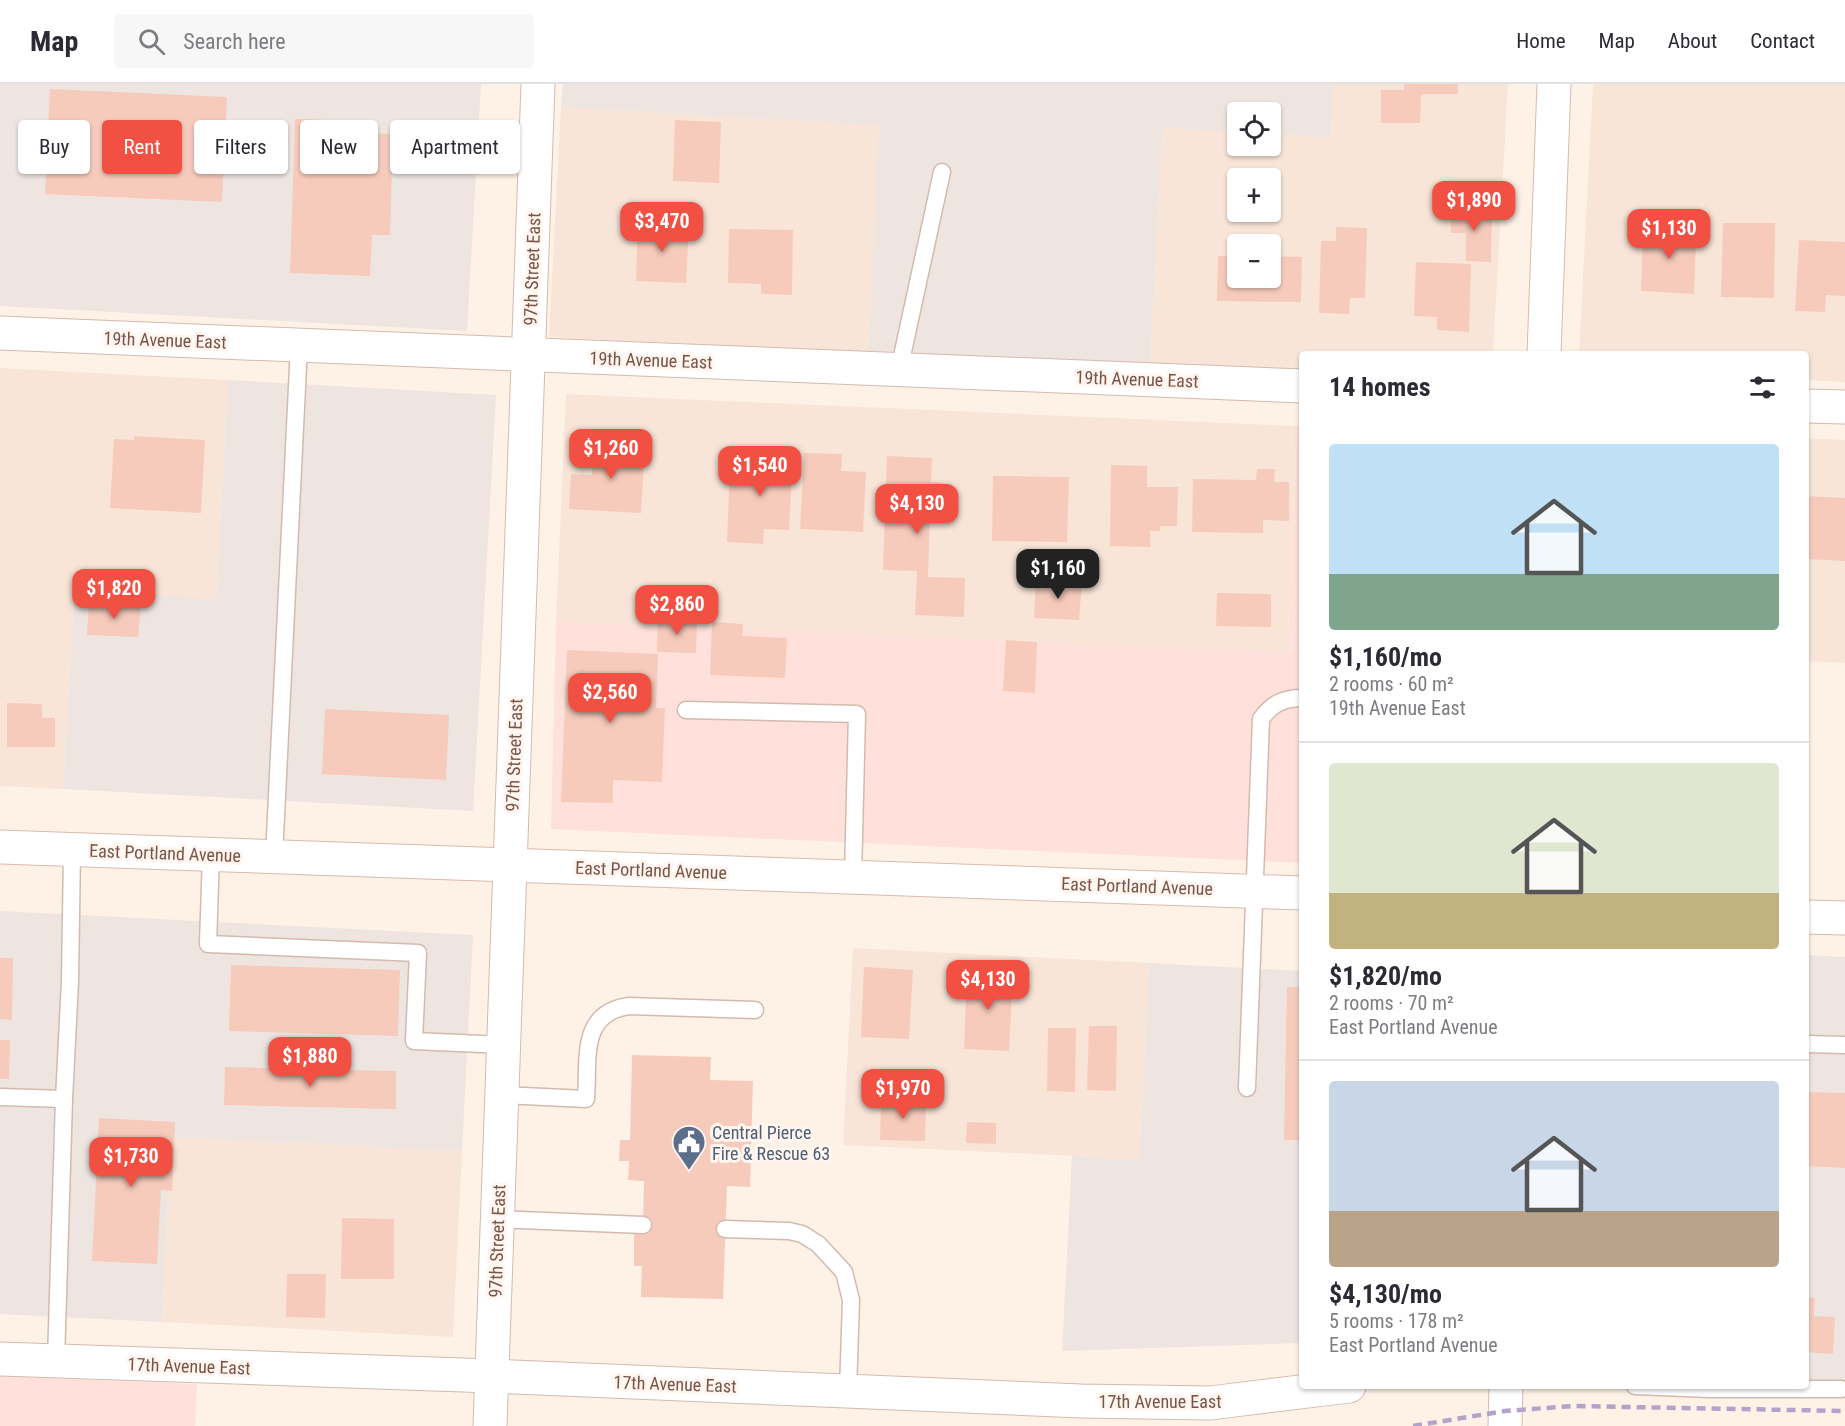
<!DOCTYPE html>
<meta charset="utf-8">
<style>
:root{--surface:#fff;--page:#f7f7f7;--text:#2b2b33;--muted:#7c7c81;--line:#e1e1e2;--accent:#f25042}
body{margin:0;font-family:"Roboto Condensed",sans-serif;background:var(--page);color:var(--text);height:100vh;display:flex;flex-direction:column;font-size:22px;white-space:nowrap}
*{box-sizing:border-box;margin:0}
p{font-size:20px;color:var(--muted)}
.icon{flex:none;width:33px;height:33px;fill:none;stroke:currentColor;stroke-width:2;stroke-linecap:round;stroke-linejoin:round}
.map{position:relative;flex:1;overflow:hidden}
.drawer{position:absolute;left:1299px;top:267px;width:510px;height:1038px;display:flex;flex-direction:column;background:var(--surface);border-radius:6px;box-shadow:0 2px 4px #0004}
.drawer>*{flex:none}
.top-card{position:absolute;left:18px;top:36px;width:570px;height:54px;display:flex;gap:12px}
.fabs{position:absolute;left:1227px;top:18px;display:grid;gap:12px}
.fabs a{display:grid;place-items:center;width:54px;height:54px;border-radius:6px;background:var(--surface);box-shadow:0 2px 4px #0004;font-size:30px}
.price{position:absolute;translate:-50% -51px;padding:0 14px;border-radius:12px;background:var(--accent);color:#fff;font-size:20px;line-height:39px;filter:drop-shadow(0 2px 3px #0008)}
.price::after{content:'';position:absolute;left:50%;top:36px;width:18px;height:14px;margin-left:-9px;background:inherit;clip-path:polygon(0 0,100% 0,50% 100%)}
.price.active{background:#222;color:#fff}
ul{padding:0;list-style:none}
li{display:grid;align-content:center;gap:12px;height:318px;padding:0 30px}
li+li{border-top:2px solid var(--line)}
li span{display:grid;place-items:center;height:186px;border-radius:6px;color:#555}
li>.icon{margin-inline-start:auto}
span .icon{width:108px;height:108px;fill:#fffc;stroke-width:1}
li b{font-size:26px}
h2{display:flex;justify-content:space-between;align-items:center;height:72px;padding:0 30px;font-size:26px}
.chip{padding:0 21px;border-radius:6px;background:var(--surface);box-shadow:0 2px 4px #0004;font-size:21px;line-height:54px}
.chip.active{background:var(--accent);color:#fff}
header{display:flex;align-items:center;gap:36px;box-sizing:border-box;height:84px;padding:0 30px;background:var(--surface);border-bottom:2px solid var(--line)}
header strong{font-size:28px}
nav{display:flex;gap:33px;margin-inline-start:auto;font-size:21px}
.search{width:420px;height:54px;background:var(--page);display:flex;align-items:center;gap:15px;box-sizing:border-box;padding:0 21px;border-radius:6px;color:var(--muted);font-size:22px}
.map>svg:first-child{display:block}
</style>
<header>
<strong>Map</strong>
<div class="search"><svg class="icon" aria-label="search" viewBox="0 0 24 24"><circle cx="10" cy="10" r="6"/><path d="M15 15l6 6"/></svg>Search here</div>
<nav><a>Home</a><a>Map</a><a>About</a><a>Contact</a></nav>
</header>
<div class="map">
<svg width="1845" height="1342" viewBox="0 0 1845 1342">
<rect width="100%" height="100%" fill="#fef2e7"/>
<!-- residential -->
<g fill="#f9e5d8" fill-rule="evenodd">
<path d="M1333,0H1508L1493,270H1302V292L1150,285L1163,43L1237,48L1238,62H1270L1271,50L1331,54ZM1238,94H1270V128H1238ZM1238,160H1270V194H1238Z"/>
<path d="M1593,0H1845V298L1806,296V270H1579Z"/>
<path d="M561,23L880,41L868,270L549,253Z"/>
<path d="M0,284L228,296L216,515L74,508L63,705L0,702Z"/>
<path d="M566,310L1297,342L1287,569L556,538Z"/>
<path d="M1806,354L1845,356V579L1806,577Z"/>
<path d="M853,864L1149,879L1139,1075L843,1061Z"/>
<path d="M171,1053L462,1067L453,1253L162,1238Z"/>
</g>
<!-- commercial -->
<g fill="#ffe0da">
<path d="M1297,342H1302V779L551,745L556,538L1287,569Z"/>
<path d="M0,1292L197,1300L195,1342H0Z"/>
</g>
<!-- industrial -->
<g fill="#eee5e1">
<path d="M0,0H481L467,247L0,222Z"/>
<path d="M563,0H1333L1331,54L1271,50L1270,28H1238L1237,48L1163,44L1150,285L868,270L879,41L561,23Z"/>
<path d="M228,296L496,311L473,727L63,705L74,507L216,515Z"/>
<path d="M0,827L473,851L462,1067L171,1053L162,1238L0,1230Z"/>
<path d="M1806,871L1845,873V1300L1806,1298Z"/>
<path d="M1149,879L1302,887V1259L1062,1267L1072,1072L1139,1075Z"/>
</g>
<!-- building -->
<g fill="#f6cbbc">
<path d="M1404,0H1458V10H1421L1420,39H1381V6H1404Z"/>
<path d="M50,5L227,13L222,118L45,110Z"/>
<path d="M295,35L364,37L363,49L393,50L390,151H372L370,192L290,189Z"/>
<path d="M675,36L721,38L719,99L673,97Z"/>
<path d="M1450,125H1492L1491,178L1466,177V149H1451Z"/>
<path d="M1657,136L1683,137V153L1696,154L1694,210L1641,207L1643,153H1657Z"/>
<path d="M638,139L689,141L686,199L636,197Z"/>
<path d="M1723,139H1775L1774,214L1721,213Z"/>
<path d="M1336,143L1367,144L1365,214H1350L1349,230L1319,229L1321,157H1336Z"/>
<path d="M729,145L793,146L792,211L761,210V200L728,199Z"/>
<path d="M1799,156L1845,158V212L1826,211L1825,228L1795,227Z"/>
<path d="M1218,172H1238V194H1270V172L1302,173L1301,218L1217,217Z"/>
<path d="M1416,178L1471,180L1469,248L1437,246V233L1414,232Z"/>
<path d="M134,352L205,356L201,429L110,424L114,355L134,356Z"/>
<path d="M594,358L645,361L641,429L569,425L571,390L592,391Z"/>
<path d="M754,366L793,368L789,446L764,445L763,460L727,458L730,383L753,384Z"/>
<path d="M804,369L842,370L841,387L866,388L863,448L800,445Z"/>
<path d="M887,372L932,374L931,398L943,399L942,430L930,429L928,493L965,494L964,533L915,531L917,487L883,486Z"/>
<path d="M1111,381L1147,382V403H1178L1177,442H1160V447H1150V463L1110,462Z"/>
<path d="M1257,385H1275L1274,398H1289V437L1263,436V449L1192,448L1193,395L1256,396Z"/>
<path d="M993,392L1069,393L1067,458L992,457Z"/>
<path d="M1806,412L1845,414V477L1806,475Z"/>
<path d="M1036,495L1082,498L1079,536L1034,534Z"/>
<path d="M1217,509L1271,510V543L1216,542Z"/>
<path d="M89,518L141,521L138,553L87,551Z"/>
<path d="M658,535L697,536L696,569L657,568Z"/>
<path d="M712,538L743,540L742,552L787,554L785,594L710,591Z"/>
<path d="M1006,556L1037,558L1035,609L1003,607Z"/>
<path d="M567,566L658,570L656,624H665L662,698L613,696V719L561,718Z"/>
<path d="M7,619L42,620V634H55V663H7Z"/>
<path d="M325,625L449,631L446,696L322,690Z"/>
<path d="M0,874H13L12,936L0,935Z"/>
<path d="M231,881L400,886L398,952L229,947Z"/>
<path d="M864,883L913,886L909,955L861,953Z"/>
<path d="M967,887L1013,890L1009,967L964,965Z"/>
<path d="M1287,903H1302V1056H1284Z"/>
<path d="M1089,942H1117L1116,1007L1087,1006Z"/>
<path d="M1048,944H1076L1075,1008L1047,1007Z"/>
<path d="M0,956H10L9,995H0Z"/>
<path d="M632,971L711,973L710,996L753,997L750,1103L727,1102L723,1215L641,1213L642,1182H634V1144H643L644,1097L628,1096L629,1077H619L620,1056H630Z"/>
<path d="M225,983L396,987V1025L224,1021Z"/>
<path d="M1806,1008L1845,1009V1084L1806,1082Z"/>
<path d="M881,1014L926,1015L925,1057L880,1056Z"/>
<path d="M99,1034L175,1038L172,1107L161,1106L157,1180L92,1177Z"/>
<path d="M967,1038L996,1039V1060L966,1059Z"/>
<path d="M342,1134L394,1135V1195H341Z"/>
<path d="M287,1190H326L325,1234L286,1233Z"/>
<path d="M1806,1213L1815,1214L1814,1232L1835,1233L1833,1270L1806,1268Z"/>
<path d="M1300,1222H1302V1240H1299Z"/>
</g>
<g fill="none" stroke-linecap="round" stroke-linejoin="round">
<!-- lane casing -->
<g stroke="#d4baae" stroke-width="19">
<g id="lane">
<path d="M899,286L942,88"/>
<path d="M686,626L857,630L853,793"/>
<path d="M211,771L208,860L418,869L414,957L504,961"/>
<path d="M274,773L299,262"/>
<path d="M1806,960L1845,961"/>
<path d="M1247,1004L1261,635C1272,620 1283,614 1302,614"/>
<path d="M502,1011L586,1015C589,975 579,929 629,922L755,926"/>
<path d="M0,1013L64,1015L56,1277"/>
<path d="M64,1015L70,897L72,766"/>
<path d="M498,1135L643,1141"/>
<path d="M725,1145L789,1147L802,1150L818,1160L844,1188L851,1216L848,1307"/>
<path d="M1635,1302L1710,1305H1841"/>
</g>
</g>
<!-- street casing -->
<g stroke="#d4baae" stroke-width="35">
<g id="street">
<path d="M0,249L1302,302"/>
<path d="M1806,322L1845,323"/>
<path d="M0,1275L492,1292L1081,1317L1210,1319L1349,1302"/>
<path d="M490,1342L538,0"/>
</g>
</g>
<!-- secondary casing -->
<g stroke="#dabaad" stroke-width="35">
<g id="secondary">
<path d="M1544,270L1554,0"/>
<path d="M0,763L1302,809"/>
<path d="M1806,833L1845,834"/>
<path d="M1505,1342L1506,1302"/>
</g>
</g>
<!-- lane -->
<use href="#lane" stroke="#fff" stroke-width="16"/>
<!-- street -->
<use href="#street" stroke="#fff" stroke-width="33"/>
<!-- secondary -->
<use href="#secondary" stroke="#fff" stroke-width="33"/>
<!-- rail -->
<path stroke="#b2a3ca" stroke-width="4.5" stroke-dasharray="9 6" stroke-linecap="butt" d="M1413,1342L1505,1327L1573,1322L1845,1327"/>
</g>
<!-- icons -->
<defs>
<g id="civic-pin" transform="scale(1.725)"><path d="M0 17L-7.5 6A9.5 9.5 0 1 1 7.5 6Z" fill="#5c6f8a" stroke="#fff6ef"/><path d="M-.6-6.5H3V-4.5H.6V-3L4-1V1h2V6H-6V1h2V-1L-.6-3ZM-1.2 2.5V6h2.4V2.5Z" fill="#fff"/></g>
</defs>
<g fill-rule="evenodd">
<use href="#civic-pin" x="689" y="1058"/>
</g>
<g text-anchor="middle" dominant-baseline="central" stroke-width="6" stroke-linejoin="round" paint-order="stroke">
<!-- street labels -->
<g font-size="18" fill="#7b5348" stroke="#fff6ef">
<text transform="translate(532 185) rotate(-88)">97th Street East</text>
<text transform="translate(165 256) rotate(2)">19th Avenue East</text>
<text transform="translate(651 276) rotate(2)">19th Avenue East</text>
<text transform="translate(1137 295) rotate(2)">19th Avenue East</text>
<text transform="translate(514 671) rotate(-88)">97th Street East</text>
<text transform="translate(165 769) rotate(2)">East Portland Avenue</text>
<text transform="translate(651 786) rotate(2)">East Portland Avenue</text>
<text transform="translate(1137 802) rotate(2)">East Portland Avenue</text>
<text transform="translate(497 1157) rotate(-88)">97th Street East</text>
<text transform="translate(189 1282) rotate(2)">17th Avenue East</text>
<text transform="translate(675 1300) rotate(2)">17th Avenue East</text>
<text x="1160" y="1317">17th Avenue East</text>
</g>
<!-- service labels -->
<g font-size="18" fill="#4e5e75" stroke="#fff6ef" text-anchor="start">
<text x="712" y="1048">Central Pierce<tspan x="712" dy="21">Fire &amp; Rescue 63</tspan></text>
</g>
</g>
</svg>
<div class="fabs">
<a><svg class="icon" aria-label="locate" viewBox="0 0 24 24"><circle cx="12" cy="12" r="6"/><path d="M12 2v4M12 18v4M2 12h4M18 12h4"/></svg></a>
<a>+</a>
<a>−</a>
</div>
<b class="price" style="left:1474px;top:148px">$1,890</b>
<b class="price" style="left:662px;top:169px">$3,470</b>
<b class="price" style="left:1669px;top:176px">$1,130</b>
<b class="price" style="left:611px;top:396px">$1,260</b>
<b class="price" style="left:760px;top:413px">$1,540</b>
<b class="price" style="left:917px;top:451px">$4,130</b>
<b class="price active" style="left:1058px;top:516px">$1,160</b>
<b class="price" style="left:114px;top:536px">$1,820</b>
<b class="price" style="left:677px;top:552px">$2,860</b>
<b class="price" style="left:610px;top:640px">$2,560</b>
<b class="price" style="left:988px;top:927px">$4,130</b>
<b class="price" style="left:310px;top:1004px">$1,880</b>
<b class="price" style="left:903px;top:1036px">$1,970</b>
<b class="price" style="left:131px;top:1104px">$1,730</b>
<div class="top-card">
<a class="chip">Buy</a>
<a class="chip active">Rent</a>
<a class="chip">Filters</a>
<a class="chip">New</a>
<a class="chip">Apartment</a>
</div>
<section class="drawer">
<h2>14 homes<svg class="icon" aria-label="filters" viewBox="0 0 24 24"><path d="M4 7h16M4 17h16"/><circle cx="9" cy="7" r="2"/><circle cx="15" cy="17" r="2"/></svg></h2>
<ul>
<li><span style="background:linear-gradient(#bfe0f5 70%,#7fa58c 0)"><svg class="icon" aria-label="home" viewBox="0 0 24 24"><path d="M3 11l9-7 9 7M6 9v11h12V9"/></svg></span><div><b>$1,160/mo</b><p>2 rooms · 60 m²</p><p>19th Avenue East</p></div></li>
<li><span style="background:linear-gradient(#dfe7d0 70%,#c2b280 0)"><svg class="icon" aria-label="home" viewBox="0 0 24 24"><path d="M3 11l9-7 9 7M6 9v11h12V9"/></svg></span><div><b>$1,820/mo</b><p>2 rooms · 70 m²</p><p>East Portland Avenue</p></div></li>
<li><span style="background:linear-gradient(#c9d6e8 70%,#b9a48a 0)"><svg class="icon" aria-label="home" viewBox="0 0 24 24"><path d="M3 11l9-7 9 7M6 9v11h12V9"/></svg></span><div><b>$4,130/mo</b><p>5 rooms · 178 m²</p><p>East Portland Avenue</p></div></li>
</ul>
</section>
</div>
